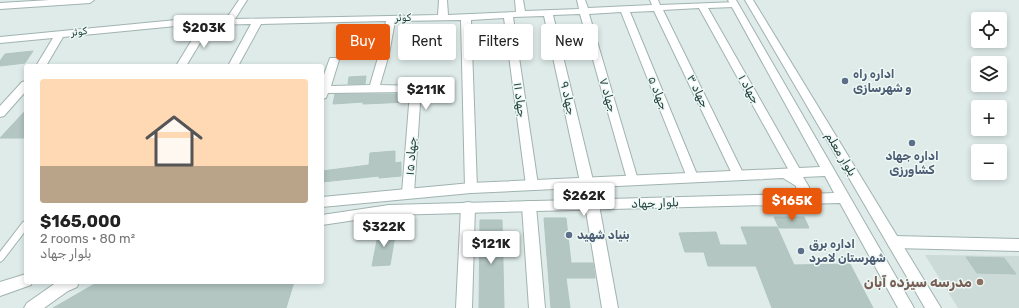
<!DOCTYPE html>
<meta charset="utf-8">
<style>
:root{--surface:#fff;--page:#f2f2f2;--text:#222;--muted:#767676;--line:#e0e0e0;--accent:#ea580c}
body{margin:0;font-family:Rubik,Vazirmatn,sans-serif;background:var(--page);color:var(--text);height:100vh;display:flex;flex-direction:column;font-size:15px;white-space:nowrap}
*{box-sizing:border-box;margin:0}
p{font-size:13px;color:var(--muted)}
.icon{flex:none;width:22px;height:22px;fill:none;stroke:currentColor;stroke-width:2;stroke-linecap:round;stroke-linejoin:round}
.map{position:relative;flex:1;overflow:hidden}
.side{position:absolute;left:24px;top:64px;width:300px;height:220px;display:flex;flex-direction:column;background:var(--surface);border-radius:4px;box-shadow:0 2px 6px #0003}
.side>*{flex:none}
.banner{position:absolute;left:336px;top:24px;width:380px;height:36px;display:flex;gap:8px}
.fabs{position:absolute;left:971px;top:12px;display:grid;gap:8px}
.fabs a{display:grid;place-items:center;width:36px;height:36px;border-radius:4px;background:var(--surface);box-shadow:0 2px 6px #0003;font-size:20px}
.price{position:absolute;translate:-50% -34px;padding:0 9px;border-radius:4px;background:#fff;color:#222;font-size:13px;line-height:26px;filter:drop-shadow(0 1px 2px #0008)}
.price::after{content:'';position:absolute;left:50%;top:24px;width:12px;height:9px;margin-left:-6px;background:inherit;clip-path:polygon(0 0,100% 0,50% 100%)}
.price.active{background:var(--accent);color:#fff}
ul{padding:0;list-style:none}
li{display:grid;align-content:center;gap:8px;height:212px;padding:0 16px}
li+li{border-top:1px solid var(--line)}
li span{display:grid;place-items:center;height:124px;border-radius:4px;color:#555}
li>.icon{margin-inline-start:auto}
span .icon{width:72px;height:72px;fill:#fffc;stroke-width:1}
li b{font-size:17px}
.chip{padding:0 14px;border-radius:4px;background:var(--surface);box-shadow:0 2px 6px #0003;font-size:14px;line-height:36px}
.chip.active{background:var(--accent);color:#fff}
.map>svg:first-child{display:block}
</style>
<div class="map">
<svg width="1019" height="308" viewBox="0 0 1019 308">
<rect width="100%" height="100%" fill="#deebe8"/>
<!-- built -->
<path fill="#ccdbd7" d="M925,255L1019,256V308H958Z"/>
<!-- building -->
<g fill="#b3c6c1" stroke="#b0c5c1">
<path d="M33,51L25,63L0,66V61L5,54Z"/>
<path d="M366,76L365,84H348L349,77Z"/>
<path d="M335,94H408V102L363,104V102L333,104Z"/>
<path d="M26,110V138H0Z"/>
<path d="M395,151V163L401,162V176L379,178V176L322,182V171L369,165L370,153Z"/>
<path d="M774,217H804L809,228H779Z"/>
<path d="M544,218H566L571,263H593L595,278H566L570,308H551Z"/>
<path d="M480,220H502L504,308H479Z"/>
<path d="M741,227H777L794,265L850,264L873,308H772L756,266H708L704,252H685L679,233L716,232L720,245H748Z"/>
<path d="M379,230H396L390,265L372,266Z"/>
<path d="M966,257L1004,258L1016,274L977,273Z"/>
<path d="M98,282H294L286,308H53Z"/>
</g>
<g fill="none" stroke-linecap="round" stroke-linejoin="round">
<!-- service casing -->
<g stroke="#a0b3b0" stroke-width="2">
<path id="service" d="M26,221V230L3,260L0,262V252L23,222Z"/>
</g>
<!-- minor casing -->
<g stroke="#a0b3b0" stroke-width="2">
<g id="minor">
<path d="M50,0H94L90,3L0,9V3Z"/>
<path d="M239,0H247L235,19L438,15L439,0H447L448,15L516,12L515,0H523L525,11L579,9L577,0H585L588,8L652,5L650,0H658L660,5L737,2L738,4L734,7L708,8L802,173L800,176H792L699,8L663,10L744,175L742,178H734L654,11L630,12L698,177L696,180H688L621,12L589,14L638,180L636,183H628L580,14L553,15L599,205L618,308H602L585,205L544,16L513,17L538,185L536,188L532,190L528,188L526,185L504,18L471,20L477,188L475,191L471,193L467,191L465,188L461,20L395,21L389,54L380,85L416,86L421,89L414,193L413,196L408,198L403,196L402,193L410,92L328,93L326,98L322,99V80L330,58H338L339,60L331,86L370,85L379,54L386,21L261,24L238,66H228L251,24L211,25L186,66H176L201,25L176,26L63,37L46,66H36L53,38L0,43V37L176,20L226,19Z"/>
<path d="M26,81V91L4,116L0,117V106L22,82Z"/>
<path d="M529,201L534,202L536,206L545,308H529L522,206L524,202Z"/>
<path d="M468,202L473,203L475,207L472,308H456L461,207L463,203Z"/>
<path d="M894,236L1019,239V251L894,248L889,246L887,242L889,238Z"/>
</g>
</g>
<!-- tertiary casing -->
<g stroke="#a0b3b0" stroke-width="2">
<g id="tertiary">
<path d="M728,0H736L914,308H898L840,203L389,215L322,225V215L389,205L794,194L797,193L796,186L783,178L471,193L322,207V197L471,183L820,167ZM825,176L834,193L810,194L809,187L803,177Z"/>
<path d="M745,0H753L941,308H925Z"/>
<path d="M26,274V282H32L31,285L0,296V282Z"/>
<path d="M57,282H79L77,287L68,291L44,308H24L27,303Z"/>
</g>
</g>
<!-- service -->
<use href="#service" fill="#fff" fill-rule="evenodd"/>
<!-- minor -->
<use href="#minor" fill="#fff" fill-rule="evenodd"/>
<!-- tertiary -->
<use href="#tertiary" fill="#fff" fill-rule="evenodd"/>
</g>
<!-- markers -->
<g fill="#5c6f8a" stroke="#eef8f5" stroke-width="1.5">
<circle cx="845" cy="81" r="4"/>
<circle cx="912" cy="143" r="4"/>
<circle cx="569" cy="235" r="4"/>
<circle cx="801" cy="251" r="4"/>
</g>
<circle fill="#8d6e63" stroke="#eef8f5" stroke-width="1.5" cx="980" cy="282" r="4"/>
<g text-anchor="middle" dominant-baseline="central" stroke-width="3" stroke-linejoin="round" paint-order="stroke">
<!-- far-street labels -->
<g font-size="10" fill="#1d3d3a" stroke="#eef8f5">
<text transform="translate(403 18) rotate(-1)">کوثر</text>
<text transform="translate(79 32) rotate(-6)">کوثر</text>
</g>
<!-- service labels -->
<g font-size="12" font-weight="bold" fill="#4e5e75" stroke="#eef8f5" text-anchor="start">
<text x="853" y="74">اداره راه<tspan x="853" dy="14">و شهرسازی</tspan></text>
<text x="912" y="156" text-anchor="middle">اداره جهاد<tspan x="912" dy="14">کشاورزی</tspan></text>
<text x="577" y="235">بنیاد شهید</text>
<text x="809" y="244">اداره برق<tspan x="809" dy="14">شهرستان لامرد</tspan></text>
</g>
<!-- street labels -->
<g font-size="12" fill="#1d3d3a" stroke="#eef8f5">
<text transform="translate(749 89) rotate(61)">جهاد ۱</text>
<text transform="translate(698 91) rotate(64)">جهاد ۳</text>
<text transform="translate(658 93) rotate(68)">جهاد ۵</text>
<text transform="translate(608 95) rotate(74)">جهاد ۷</text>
<text transform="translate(568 98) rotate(77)">جهاد ۹</text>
<text transform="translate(520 100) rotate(82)">جهاد ۱۱</text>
<text transform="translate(841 154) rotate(59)">بلوار معلم</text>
<text transform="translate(411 156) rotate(-86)">جهاد ۱۵</text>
<text transform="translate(655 203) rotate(-2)">بلوار جهاد</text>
</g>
<!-- near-education labels -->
<g font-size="14" font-weight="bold" fill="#785e54" stroke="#eef8f5" text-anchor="end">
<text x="972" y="282">مدرسه سیزده آبان</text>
</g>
</g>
</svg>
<div class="fabs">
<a><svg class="icon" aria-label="locate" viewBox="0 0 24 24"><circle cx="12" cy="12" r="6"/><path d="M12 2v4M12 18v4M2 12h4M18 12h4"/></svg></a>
<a><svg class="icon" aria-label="layers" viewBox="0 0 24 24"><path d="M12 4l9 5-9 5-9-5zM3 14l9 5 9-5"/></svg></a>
<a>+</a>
<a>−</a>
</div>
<b class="price" style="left:204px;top:49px">$203K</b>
<b class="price" style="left:426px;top:111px">$211K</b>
<b class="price" style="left:584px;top:217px">$262K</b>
<b class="price active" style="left:792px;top:222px">$165K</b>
<b class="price" style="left:384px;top:248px">$322K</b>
<b class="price" style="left:491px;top:265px">$121K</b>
<div class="banner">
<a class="chip active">Buy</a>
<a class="chip">Rent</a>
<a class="chip">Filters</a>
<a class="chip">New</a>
</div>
<section class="side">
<ul>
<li><span style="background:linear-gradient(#ffd9b3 70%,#b9a48a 0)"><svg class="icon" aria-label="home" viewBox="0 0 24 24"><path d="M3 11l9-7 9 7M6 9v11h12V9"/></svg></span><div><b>$165,000</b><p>2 rooms · 80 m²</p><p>بلوار جهاد</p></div></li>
</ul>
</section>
</div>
